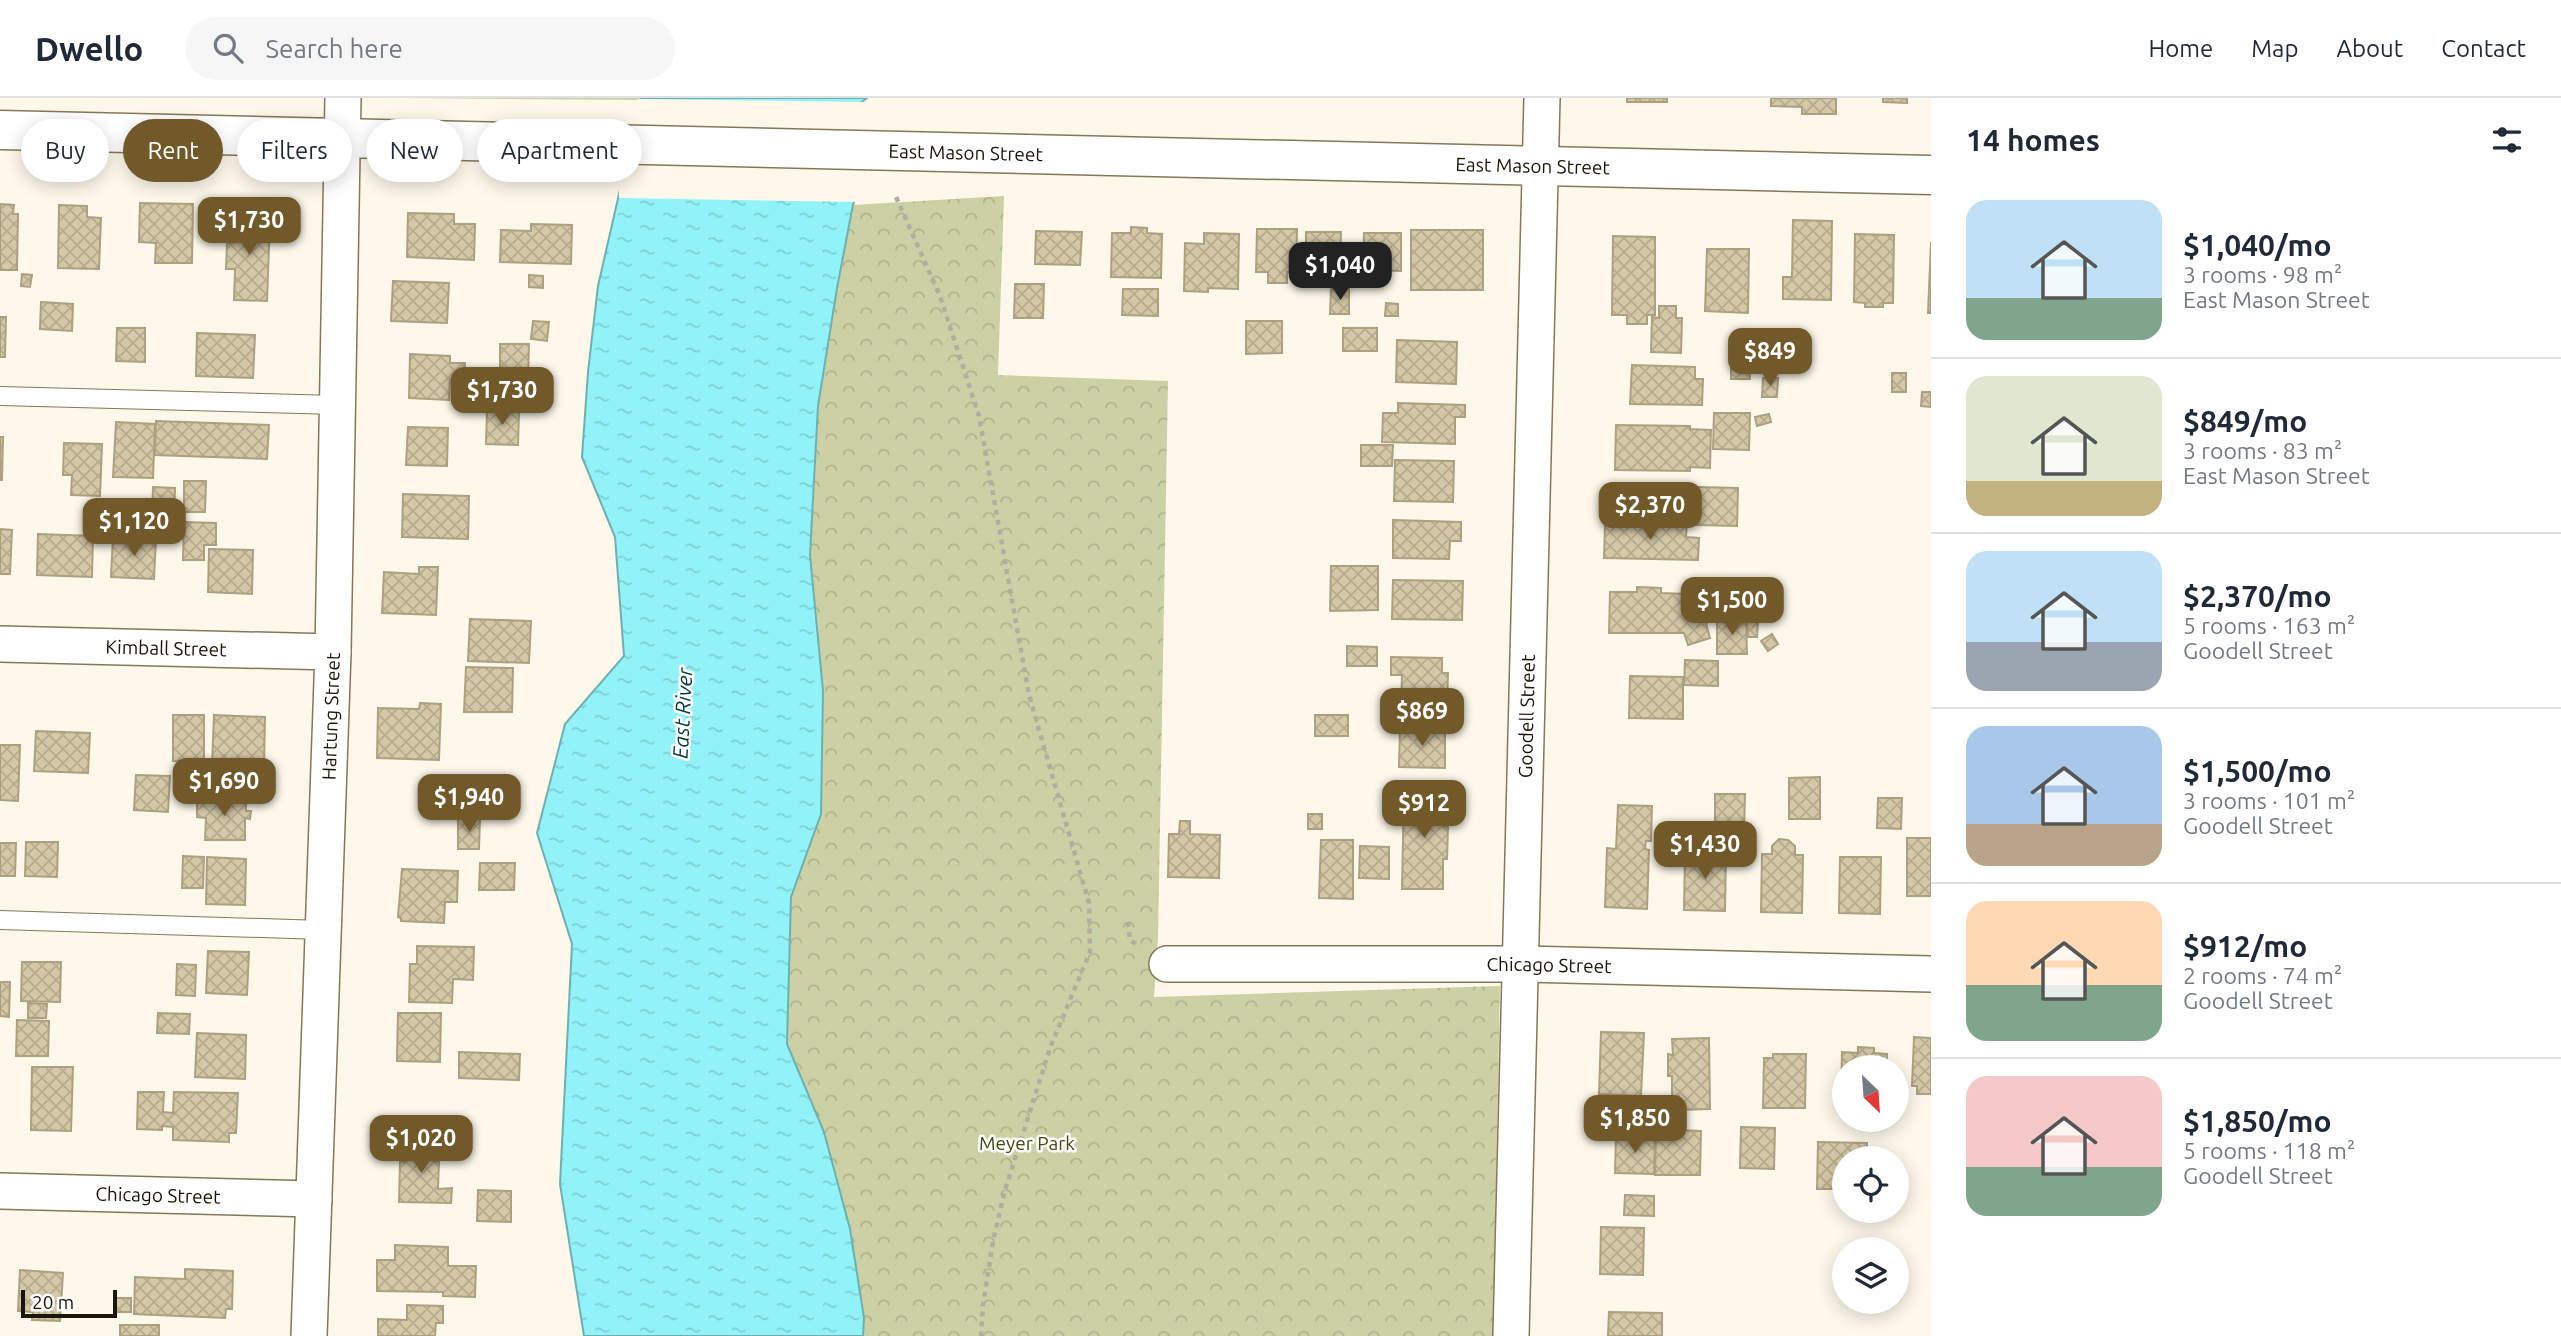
<!DOCTYPE html>
<meta charset="utf-8">
<style>
:root{--surface:#fff;--page:#f6f6f7;--text:#1f2937;--muted:#747a83;--line:#e0e1e3;--accent:#71592a}
body{margin:0;font-family:Ubuntu,sans-serif;background:var(--page);color:var(--text);height:100vh;display:flex;flex-direction:column;font-size:26px;white-space:nowrap}
*{box-sizing:border-box;margin:0}
p{font-size:23px;color:var(--muted)}
.icon{flex:none;width:38px;height:38px;fill:none;stroke:currentColor;stroke-width:2;stroke-linecap:round;stroke-linejoin:round}
.map{position:relative;flex:1;overflow:hidden}
.details{display:flex;flex-direction:column;background:var(--surface);width:630px}
.details>*{flex:none}
.guide{position:absolute;left:21px;top:21px;width:665px;height:63px;display:flex;gap:14px}
.needle{width:46px;rotate:155deg}
.tools{position:absolute;left:1832px;top:957px;display:grid;gap:14px}
.tools a{display:grid;place-items:center;width:77px;height:77px;border-radius:50%;background:var(--surface);box-shadow:0 4px 18px #0003;font-size:35px}
.scale{position:absolute;left:21px;bottom:18px;width:96px;box-sizing:border-box;padding-left:7px;border:4px solid #1b160a;border-top:0;font-size:19px;line-height:24px;white-space:nowrap;color:#1b160a;-webkit-text-stroke:5px #fff;paint-order:stroke}
.price{position:absolute;translate:-50% -60px;padding:0 16px;border-radius:14px;background:var(--accent);color:#fff;font-size:23px;line-height:46px;filter:drop-shadow(0 2px 4px #0008)}
.price::after{content:'';position:absolute;left:50%;top:42px;width:21px;height:16px;margin-left:-10px;background:inherit;clip-path:polygon(0 0,100% 0,50% 100%)}
.price.on{background:#222;color:#fff}
ul{padding:0;list-style:none}
li{display:flex;align-items:center;gap:21px;height:175px;padding:0 35px}
li+li{border-top:2px solid var(--line)}
li span{display:grid;place-items:center;flex:none;width:196px;height:140px;border-radius:21px;color:#555}
li>.icon{margin-inline-start:auto}
span .icon{width:84px;height:84px;fill:#fffc;stroke-width:1}
li b{font-size:30px}
h2{display:flex;justify-content:space-between;align-items:center;height:84px;padding:0 35px;font-size:30px}
.tag{padding:0 24px;border-radius:32px;background:var(--surface);box-shadow:0 4px 18px #0003;font-size:24px;line-height:63px}
.tag.on{background:var(--accent);color:#fff}
header{display:flex;align-items:center;gap:42px;box-sizing:border-box;height:98px;padding:0 35px;background:var(--surface);border-bottom:2px solid var(--line)}
header strong{font-size:33px}
nav{display:flex;gap:38px;margin-inline-start:auto;font-size:24px}
.search{width:490px;height:63px;background:var(--page);display:flex;align-items:center;gap:18px;box-sizing:border-box;padding:0 24px;border-radius:38px;color:var(--muted);font-size:26px}
main{display:flex;flex:1;min-height:0}
.map>svg:first-child{display:block}
</style>
<header>
<strong>Dwello</strong>
<div class="search"><svg class="icon" aria-label="search" viewBox="0 0 24 24"><circle cx="10" cy="10" r="6"/><path d="M15 15l6 6"/></svg>Search here</div>
<nav><a>Home</a><a>Map</a><a>About</a><a>Contact</a></nav>
</header>
<main>
<div class="map">
<svg width="1931" height="1238" viewBox="0 0 1931 1238">
<defs>
<pattern id="park-crowns" width="20" height="18" patternUnits="userSpaceOnUse" patternTransform="scale(1.75)"><rect width="20" height="18" fill="#cbd1a5"/><path d="M2 6a3 3 0 1 1 6 0M12 15a3 3 0 1 1 6 0" fill="none" stroke="#aeb38d"/></pattern>
<pattern id="water-ripples" width="26" height="14" patternUnits="userSpaceOnUse" patternTransform="scale(1.75)"><rect width="26" height="14" fill="#91f2f8"/><path d="M2 4q2-2 4 0t4 0M15 11q2-2 4 0t4 0" fill="none" stroke="#7ccfd3"/></pattern>
<pattern id="building-cross-hatch" width="8" height="8" patternUnits="userSpaceOnUse" patternTransform="scale(1.75)"><rect width="8" height="8" fill="#d5c8a7"/><path d="M0 0l8 8M0 8l8-8" fill="none" stroke="#b6ab8e"/></pattern>
</defs>
<rect width="100%" height="100%" fill="#fdf8ea"/>
<!-- park -->
<g fill="url(#park-crowns)">
<path d="M403,0H641V2Z"/>
<path d="M1004,98L998,277L1168,283L1158,840L1154,899L1500,888L1493,1238H863L864,1220L850,1131L824,1034L787,946L791,799L821,716L823,593L810,457L818,308L837,190L853,107Z"/>
</g>
<!-- water -->
<path fill="url(#water-ripples)" stroke="#6eb0b1" stroke-width="2" d="M641,0H867L859,6L871,53L853,107L837,190L818,308L810,457L823,593L821,716L791,799L787,946L824,1034L850,1131L864,1220L863,1238H584L560,1086L572,846L537,735L565,626L624,558L615,439L582,359L588,274L598,188Z"/>
<!-- pier -->
<path fill="#fdf8ea" d="M638,1L867,4L863,7L871,40L870,65L858,104L619,100V81Z"/>
<!-- building -->
<g fill="url(#building-cross-hatch)" stroke="#ada080" stroke-width="2">
<rect x="1627" y="0" width="40" height="4"/>
<path d="M1771,0H1836V16H1802V9L1771,8Z"/>
<path d="M1883,0H1907V5L1883,4Z"/>
<path d="M140,105L193,106L192,165H155L156,145L139,144Z"/>
<path d="M0,106L14,107L13,116H18L17,172H0Z"/>
<path d="M59,107L87,108V119L101,120L99,171L58,170Z"/>
<path d="M408,115L454,116V126H475L474,162L407,159Z"/>
<path d="M244,116H253V121H270L267,203L234,202L235,171H226L228,120H244Z"/>
<path d="M1793,122L1832,123L1831,202L1783,201V179H1792Z"/>
<path d="M531,126L572,127L571,166L500,164L501,132L531,133Z"/>
<path d="M1131,129L1147,130V135L1162,136L1161,180L1111,179L1112,135H1131Z"/>
<path d="M1257,131H1297L1296,174H1287V185H1268V174H1256Z"/>
<rect x="1411" y="132" width="72" height="60"/>
<path d="M1036,133L1082,134L1080,167L1035,166Z"/>
<path d="M1306,134H1341L1340,172H1306Z"/>
<path d="M1204,135L1239,136L1238,191L1208,190V194L1184,193L1185,145L1204,146Z"/>
<path d="M1364,135H1401V173L1363,172Z"/>
<path d="M1855,136L1894,137L1893,205H1883V209H1865V205L1854,204Z"/>
<path d="M1613,138L1655,139V217H1647V226H1627V217H1612Z"/>
<path d="M1931,144V215H1928Z"/>
<path d="M1707,151H1749L1748,215L1705,213Z"/>
<path d="M22,176L32,177L30,189L21,188Z"/>
<path d="M529,177L543,178V190L529,189Z"/>
<path d="M393,183L449,185L447,225L391,223Z"/>
<path d="M1015,186H1044L1043,220H1014Z"/>
<path d="M1123,191H1158V218L1122,217Z"/>
<path d="M1331,191H1349V216H1330Z"/>
<path d="M41,204L73,206L72,233L40,231Z"/>
<path d="M1386,205L1398,206V218H1385Z"/>
<path d="M1659,208H1676V220H1682L1681,255L1651,254L1652,219L1659,220Z"/>
<path d="M0,219H6L5,259H0Z"/>
<path d="M533,223L549,224L547,243L531,241Z"/>
<path d="M1246,223H1282V255L1246,256Z"/>
<path d="M117,230H145V264L116,263Z"/>
<rect x="1343" y="230" width="34" height="23"/>
<path d="M197,235L255,237L253,280L196,278Z"/>
<path d="M1397,242L1457,244L1456,286L1396,284Z"/>
<path d="M500,246H529L528,280L500,279Z"/>
<path d="M410,256L450,258V265H465L464,282L450,281L449,302L409,300Z"/>
<path d="M1731,265H1749L1750,281H1731Z"/>
<path d="M1632,267L1695,269V281H1703L1702,307L1630,306Z"/>
<rect x="1892" y="275" width="14" height="19"/>
<path d="M1763,280H1778L1777,299H1762Z"/>
<path d="M1922,294H1931V309L1921,308Z"/>
<path d="M1398,305L1465,307V319H1455V346L1382,344L1383,315H1398Z"/>
<path d="M487,311L519,313L518,347L486,346Z"/>
<path d="M1714,315H1750L1749,352L1713,351Z"/>
<path d="M1769,316L1771,324L1757,328L1755,319Z"/>
<path d="M156,323L269,327L267,361L155,357Z"/>
<path d="M116,324L155,326L153,380L113,379Z"/>
<path d="M1616,327L1690,328V331L1711,332L1710,370L1690,369V373L1615,372Z"/>
<path d="M408,329L448,330L447,368L406,367Z"/>
<path d="M0,339H3L2,382H0Z"/>
<path d="M64,345L102,346L100,398L71,397L72,377H63Z"/>
<path d="M1361,347H1393L1392,368H1361Z"/>
<path d="M1395,362L1454,363L1453,404L1394,403Z"/>
<path d="M184,383H206L205,414H184Z"/>
<path d="M153,389L175,390L174,422L152,421Z"/>
<path d="M1698,389L1738,390L1737,428L1696,427Z"/>
<path d="M403,396L469,398L468,441L402,439Z"/>
<path d="M1393,422L1461,424V443H1450L1449,461L1393,460Z"/>
<path d="M184,424L216,425V447H204V462H183Z"/>
<path d="M1605,425L1687,426L1686,439L1699,440L1698,462L1604,460Z"/>
<path d="M0,431L12,432L10,476H0Z"/>
<path d="M38,436L93,438L92,479L37,477Z"/>
<path d="M113,439L156,440L154,481L111,479Z"/>
<path d="M209,451L253,452L252,496L208,494Z"/>
<path d="M1331,468H1378V512L1330,513Z"/>
<path d="M419,469H438L436,517L382,515L384,474L419,476Z"/>
<path d="M1393,482L1463,483L1462,522L1392,521Z"/>
<path d="M1637,489L1661,490V495L1717,497L1723,504V512L1715,521L1706,525L1710,540L1688,547L1684,535H1609L1610,494H1637Z"/>
<path d="M470,521L531,523L529,565L468,563Z"/>
<path d="M1717,522H1746L1747,556H1717Z"/>
<path d="M1747,524H1758L1757,539H1748Z"/>
<path d="M1772,536L1778,546L1768,553L1761,543Z"/>
<path d="M1347,548L1377,549V568H1347Z"/>
<path d="M1391,559L1442,560V575H1448L1447,611L1401,609L1402,577H1391Z"/>
<path d="M1685,562L1718,563V588L1684,587Z"/>
<path d="M466,569L513,570L512,614H464Z"/>
<path d="M1630,578L1683,579V621L1629,620Z"/>
<path d="M420,605L441,606L439,662L377,660L378,610L419,611Z"/>
<path d="M173,617H204V664L173,663Z"/>
<path d="M214,617L265,619L264,667L212,666Z"/>
<rect x="1315" y="617" width="33" height="21"/>
<path d="M1400,629L1445,630V670L1399,669Z"/>
<path d="M36,633L90,635L88,675L34,673Z"/>
<path d="M0,647H20L18,703L0,702Z"/>
<path d="M136,677L170,678L168,714L134,712Z"/>
<path d="M1820,679V721H1789V680Z"/>
<path d="M1404,691L1444,692L1443,728L1448,729L1447,761H1443V791H1402Z"/>
<path d="M1715,696H1745L1744,735L1715,734Z"/>
<path d="M197,699L246,701V713H251L250,721L245,720V742H205L206,720L197,719Z"/>
<path d="M1878,700H1902L1901,731L1877,730Z"/>
<path d="M1618,707L1652,708L1651,743H1646L1645,751L1649,752L1647,811L1605,809L1607,750L1616,751Z"/>
<rect x="1308" y="716" width="14" height="15"/>
<path d="M458,720L480,721L479,751H458Z"/>
<path d="M1180,723H1190V736L1220,737L1219,780L1168,779L1169,736H1179Z"/>
<rect x="1907" y="740" width="24" height="58"/>
<path d="M1779,741L1788,742L1795,748V757H1803L1802,815L1761,814L1762,756H1772V748Z"/>
<path d="M1321,742H1353V801L1319,800Z"/>
<path d="M26,744H58L57,779L25,778Z"/>
<path d="M0,745H16L15,778H0Z"/>
<path d="M1360,748L1389,749V781L1359,780Z"/>
<path d="M1685,754L1726,755L1725,813L1684,812Z"/>
<path d="M183,758L204,759L203,790H182Z"/>
<path d="M207,759L246,761L245,807L206,806Z"/>
<path d="M1840,759H1881L1880,816L1839,815Z"/>
<path d="M480,765H515L514,792H479Z"/>
<path d="M402,771L458,773L457,804H445L444,825L401,823V820L398,819Z"/>
<path d="M417,848L474,849L473,882L453,881L452,905L409,904L410,866H417Z"/>
<path d="M208,853L249,854L247,897L206,895Z"/>
<path d="M22,864H61L60,904L21,903Z"/>
<path d="M177,866L196,867L195,898L176,897Z"/>
<path d="M0,884H10L9,919L0,918Z"/>
<path d="M28,905L47,906L46,920H28Z"/>
<path d="M158,915L190,916L189,936L157,935Z"/>
<path d="M398,915H441L440,964L397,963Z"/>
<path d="M17,922L49,923L48,958H16Z"/>
<path d="M1601,934L1644,935L1641,998L1599,996Z"/>
<path d="M197,935L246,937L245,981L195,979Z"/>
<path d="M1914,939L1931,940V996H1917V988H1912Z"/>
<path d="M1709,940L1710,1011L1679,1012V998H1672V978H1668V956L1673,957L1672,941Z"/>
<path d="M1858,949L1874,950V955L1887,956V970H1844V1006H1841L1842,954L1858,955Z"/>
<path d="M459,954L520,956L519,982L459,980Z"/>
<path d="M1773,956H1806L1805,1010H1763L1764,960H1773Z"/>
<path d="M32,969H73L71,1033L31,1032Z"/>
<path d="M138,994H164L163,1014L173,1015L174,994L238,995L236,1035H229V1044L173,1042V1029L162,1028V1032L137,1031Z"/>
<path d="M1741,1029L1775,1030L1774,1071L1740,1070Z"/>
<path d="M1656,1031L1701,1033L1700,1077H1655Z"/>
<path d="M1616,1038L1655,1039L1654,1076L1615,1075Z"/>
<path d="M405,1041L435,1042L434,1064H439L438,1091L452,1090L451,1105L399,1104L400,1064H404Z"/>
<path d="M1818,1044L1867,1045V1060H1844V1091H1817Z"/>
<path d="M478,1092L511,1093V1124L477,1123Z"/>
<path d="M1625,1097L1654,1098V1118L1624,1117Z"/>
<path d="M1601,1129L1644,1130L1643,1177L1600,1176Z"/>
<path d="M395,1147L448,1149V1168H476L475,1199L443,1198V1194L377,1193V1162H395Z"/>
<path d="M185,1171L233,1173L232,1211H226L225,1220L134,1216L135,1179L185,1181Z"/>
<path d="M20,1172L63,1175L60,1223L32,1222L33,1214L18,1213Z"/>
<rect x="116" y="1200" width="15" height="14"/>
<path d="M407,1207L443,1208V1225H436L435,1238H378V1221L407,1222Z"/>
<path d="M1609,1214L1662,1215V1238H1608Z"/>
<rect x="120" y="1227" width="39" height="11"/>
</g>
<g fill="none" stroke-linecap="round" stroke-linejoin="round">
<!-- lane casing -->
<g stroke="#857859" stroke-width="20">
<g id="lane">
<path d="M0,298L336,307"/>
<path d="M0,822L323,832"/>
</g>
</g>
<!-- street casing -->
<g stroke="#857859" stroke-width="38">
<g id="street">
<path id="s1" d="M0,546L333,554"/>
<path id="s2" d="M1167,866H1520L1931,876"/>
<path id="s3" d="M0,1093L314,1101"/>
<path id="s4" d="M309,1238L333,554L343,0"/>
<path id="s5" d="M1511,1238L1542,0"/>
</g>
</g>
<!-- secondary casing -->
<g stroke="#857859" stroke-width="41">
<g id="secondary">
<path id="s6" d="M0,32L1931,77"/>
</g>
</g>
<!-- path -->
<g stroke="#b2ad9f" stroke-width="4.5" stroke-dasharray="5 5" stroke-linecap="butt">
<path d="M896,99L940,198L979,318L1029,597L1089,805L1090,854L1050,950L1005,1092L993,1143L983,1207L981,1238"/>
<path d="M1128,824L1130,842L1140,849"/>
</g>
<!-- lane -->
<use href="#lane" stroke="#fff" stroke-width="18"/>
<!-- street -->
<use href="#street" stroke="#fff" stroke-width="35"/>
<!-- secondary -->
<use href="#secondary" stroke="#fff" stroke-width="38"/>
</g>
<g text-anchor="middle" dominant-baseline="central" stroke-width="5" stroke-linejoin="round" paint-order="stroke">
<!-- street labels -->
<g font-size="19" fill="#1b160a" stroke="#fff">
<text stroke="none"><textPath href="#s6" startOffset="966">East Mason Street</textPath></text>
<text stroke="none"><textPath href="#s6" startOffset="1533">East Mason Street</textPath></text>
<text stroke="none"><textPath href="#s1" startOffset="166">Kimball Street</textPath></text>
<text stroke="none"><textPath href="#s4" startOffset="620">Hartung Street</textPath></text>
<text stroke="none"><textPath href="#s5" startOffset="620">Goodell Street</textPath></text>
<text stroke="none"><textPath href="#s2" startOffset="382">Chicago Street</textPath></text>
<text stroke="none"><textPath href="#s3" startOffset="158">Chicago Street</textPath></text>
</g>
<!-- park labels -->
<g font-size="19" fill="#434711" stroke="#fff">
<text x="1027" y="1045">Meyer Park</text>
</g>
<!-- water labels -->
<g font-size="21" font-style="italic" fill="#08393b" stroke="#fff">
<text transform="translate(682 615) rotate(-87)">East River</text>
</g>
</g>
</svg>
<div class="tools">
<a><svg class="needle" viewBox="-14 -14 28 28"><path d="M0-13l5 13h-10z" fill="#e53935"/><path d="M0 13l5-13h-10z" fill="#747a83"/></svg></a>
<a><svg class="icon" aria-label="locate" viewBox="0 0 24 24"><circle cx="12" cy="12" r="6"/><path d="M12 2v4M12 18v4M2 12h4M18 12h4"/></svg></a>
<a><svg class="icon" aria-label="layers" viewBox="0 0 24 24"><path d="M12 4l9 5-9 5-9-5zM3 14l9 5 9-5"/></svg></a>
</div>
<div class="scale">20 m</div>
<b class="price" style="left:249px;top:159px">$1,730</b>
<b class="price on" style="left:1340px;top:204px">$1,040</b>
<b class="price" style="left:1770px;top:290px">$849</b>
<b class="price" style="left:502px;top:329px">$1,730</b>
<b class="price" style="left:1650px;top:444px">$2,370</b>
<b class="price" style="left:134px;top:460px">$1,120</b>
<b class="price" style="left:1732px;top:539px">$1,500</b>
<b class="price" style="left:1422px;top:650px">$869</b>
<b class="price" style="left:224px;top:720px">$1,690</b>
<b class="price" style="left:469px;top:736px">$1,940</b>
<b class="price" style="left:1424px;top:742px">$912</b>
<b class="price" style="left:1705px;top:783px">$1,430</b>
<b class="price" style="left:1635px;top:1057px">$1,850</b>
<b class="price" style="left:421px;top:1077px">$1,020</b>
<div class="guide">
<a class="tag">Buy</a>
<a class="tag on">Rent</a>
<a class="tag">Filters</a>
<a class="tag">New</a>
<a class="tag">Apartment</a>
</div>
</div>
<section class="details">
<h2>14 homes<svg class="icon" aria-label="filters" viewBox="0 0 24 24"><path d="M4 7h16M4 17h16"/><circle cx="9" cy="7" r="2"/><circle cx="15" cy="17" r="2"/></svg></h2>
<ul>
<li><span style="background:linear-gradient(#bfe0f5 70%,#7fa58c 0)"><svg class="icon" aria-label="home" viewBox="0 0 24 24"><path d="M3 11l9-7 9 7M6 9v11h12V9"/></svg></span><div><b>$1,040/mo</b><p>3 rooms · 98 m²</p><p>East Mason Street</p></div></li>
<li><span style="background:linear-gradient(#dfe7d0 75%,#c2b280 0)"><svg class="icon" aria-label="home" viewBox="0 0 24 24"><path d="M3 11l9-7 9 7M6 9v11h12V9"/></svg></span><div><b>$849/mo</b><p>3 rooms · 83 m²</p><p>East Mason Street</p></div></li>
<li><span style="background:linear-gradient(#bfe0f5 65%,#9aa5b1 0)"><svg class="icon" aria-label="home" viewBox="0 0 24 24"><path d="M3 11l9-7 9 7M6 9v11h12V9"/></svg></span><div><b>$2,370/mo</b><p>5 rooms · 163 m²</p><p>Goodell Street</p></div></li>
<li><span style="background:linear-gradient(#a9c7e8 70%,#b9a48a 0)"><svg class="icon" aria-label="home" viewBox="0 0 24 24"><path d="M3 11l9-7 9 7M6 9v11h12V9"/></svg></span><div><b>$1,500/mo</b><p>3 rooms · 101 m²</p><p>Goodell Street</p></div></li>
<li><span style="background:linear-gradient(#ffd9b3 60%,#7fa58c 0)"><svg class="icon" aria-label="home" viewBox="0 0 24 24"><path d="M3 11l9-7 9 7M6 9v11h12V9"/></svg></span><div><b>$912/mo</b><p>2 rooms · 74 m²</p><p>Goodell Street</p></div></li>
<li><span style="background:linear-gradient(#f6c9c9 65%,#7fa58c 0)"><svg class="icon" aria-label="home" viewBox="0 0 24 24"><path d="M3 11l9-7 9 7M6 9v11h12V9"/></svg></span><div><b>$1,850/mo</b><p>5 rooms · 118 m²</p><p>Goodell Street</p></div></li>
</ul>
</section>
</main>
